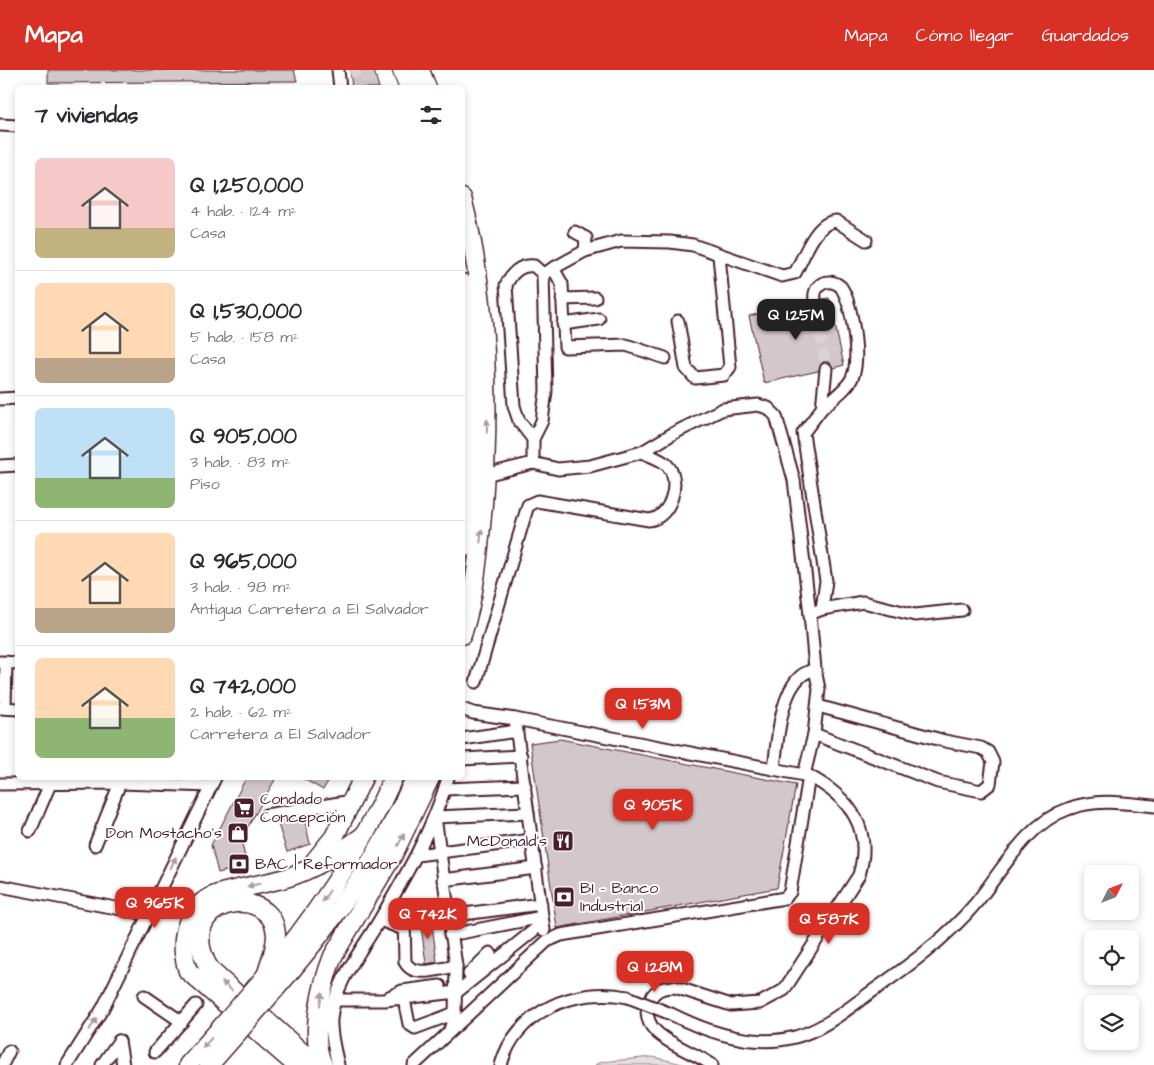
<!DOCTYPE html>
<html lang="es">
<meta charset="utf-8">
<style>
:root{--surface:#fff;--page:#f7f7f7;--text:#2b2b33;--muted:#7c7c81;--line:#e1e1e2;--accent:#d93025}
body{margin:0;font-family:"Architects Daughter",sans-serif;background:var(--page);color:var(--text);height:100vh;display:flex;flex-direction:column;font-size:19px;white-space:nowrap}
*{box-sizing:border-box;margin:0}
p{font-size:16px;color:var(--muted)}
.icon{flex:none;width:28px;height:28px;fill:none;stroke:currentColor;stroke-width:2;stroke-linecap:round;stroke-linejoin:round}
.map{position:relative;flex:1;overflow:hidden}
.sheet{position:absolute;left:15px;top:15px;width:450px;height:695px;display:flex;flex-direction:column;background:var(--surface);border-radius:8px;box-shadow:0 2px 8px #0003}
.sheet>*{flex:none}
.needle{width:32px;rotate:48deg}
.tools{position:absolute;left:1084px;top:795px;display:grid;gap:10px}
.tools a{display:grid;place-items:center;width:55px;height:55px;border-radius:8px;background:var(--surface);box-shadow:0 2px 8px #0003;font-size:25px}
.price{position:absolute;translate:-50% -42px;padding:0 11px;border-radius:10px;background:var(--accent);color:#fff;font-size:16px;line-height:32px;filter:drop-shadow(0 1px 2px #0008)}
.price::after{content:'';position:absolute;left:50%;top:30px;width:15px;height:11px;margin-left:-8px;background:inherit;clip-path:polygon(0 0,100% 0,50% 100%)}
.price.on{background:#222;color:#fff}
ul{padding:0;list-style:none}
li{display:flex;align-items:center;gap:15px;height:125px;padding:0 20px}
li+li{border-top:1px solid var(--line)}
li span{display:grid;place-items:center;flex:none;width:140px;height:100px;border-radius:8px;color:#555}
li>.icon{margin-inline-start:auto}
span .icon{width:60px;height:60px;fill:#fffc;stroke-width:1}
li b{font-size:21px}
h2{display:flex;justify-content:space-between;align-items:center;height:60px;padding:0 20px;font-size:21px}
header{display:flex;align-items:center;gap:30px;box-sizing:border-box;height:70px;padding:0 25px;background:var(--accent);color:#fff}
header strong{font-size:24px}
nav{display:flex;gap:28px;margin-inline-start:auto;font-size:18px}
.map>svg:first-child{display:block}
</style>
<header>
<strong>Mapa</strong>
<nav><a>Mapa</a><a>Cómo llegar</a><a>Guardados</a></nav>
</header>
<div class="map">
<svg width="1154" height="995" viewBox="0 0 1154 995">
<rect width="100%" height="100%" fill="#fff"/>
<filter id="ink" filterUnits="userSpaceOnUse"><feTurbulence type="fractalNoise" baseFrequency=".02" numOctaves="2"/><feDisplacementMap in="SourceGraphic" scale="10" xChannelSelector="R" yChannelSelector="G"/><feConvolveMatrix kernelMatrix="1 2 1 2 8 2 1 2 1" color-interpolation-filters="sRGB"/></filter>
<g filter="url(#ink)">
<!-- green -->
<path fill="#e5dee0" stroke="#987e86" d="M653,987L687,995H595L600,992Z"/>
<!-- building -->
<g fill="#d2c7cb" stroke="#4a1f2b">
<path d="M48,0H294L297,11L48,13Z"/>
<path d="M350,0H374L379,18H352Z"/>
<path d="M829,228L844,295L833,298L830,293L823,292L818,301L764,313L749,246L808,233L811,237L816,238L821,235L822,229Z"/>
<path d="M560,669L796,715L777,818L557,858L530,673Z"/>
<path d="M246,708H276L241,769L247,796L218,803L211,775Z"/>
<path d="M302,708H330L323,720Z"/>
<path d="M304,746L310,774L287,782L277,751Z"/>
<path d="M431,847L437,892L426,894L420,848Z"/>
</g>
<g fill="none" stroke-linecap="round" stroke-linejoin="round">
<!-- minor-tunnel -->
<g stroke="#dbd2d5" stroke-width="11" stroke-dasharray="11 5.5" stroke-linecap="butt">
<path d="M350,2L360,0"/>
<path d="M815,231L826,299"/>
</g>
<!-- minor casing -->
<g stroke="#4a1f2b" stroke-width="15">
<g id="minor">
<path d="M338,0L340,18"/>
<path d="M0,55L18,56"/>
<path d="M575,162L586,168L585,181"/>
<path d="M553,198L562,214L565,277L626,275L665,288"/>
<path d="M562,229L595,228"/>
<path d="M815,231C812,214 829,206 841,217C852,234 861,289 852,308C847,319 831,330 822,338"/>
<path d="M678,251L686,298L695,308L724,305L730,297L719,186"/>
<path d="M563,254L599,249"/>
<path d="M0,329L18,328"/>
<path d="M533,369L519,351L514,336L506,215C511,204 520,194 534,196L543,204"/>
<path d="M533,393L558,399L590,396L642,382L674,363L723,339L758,335L768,338L776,346L794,410L810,544L815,599L819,619L814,664L804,705"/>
<path d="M0,396L18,395"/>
<path d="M485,405L533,393V369L542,351L546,321L543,204L585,181L621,171L670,172L693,175L782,206L795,203C804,187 815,152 836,151L866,170"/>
<path d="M822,539L863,532L915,545L962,540"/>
<path d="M810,544L822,539L826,511L803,363L822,338L826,299"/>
<path d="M0,592L18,593"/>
<path d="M476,612L528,435L537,431L649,450C671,448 682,410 667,395C661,389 650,386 642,382"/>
<path d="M0,638L18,639"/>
<path d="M5,638L6,592"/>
<path d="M462,639L473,643L515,649L809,706C850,728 873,758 859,805L784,920L760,933L731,935L675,917C664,917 655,919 650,930C634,967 690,978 712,995"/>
<path d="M515,649L544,860"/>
<path d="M814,664L938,712L981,721L990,714L993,692L988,682L981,678L945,671L818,636"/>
<path d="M462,669L517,661"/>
<path d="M462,689L521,686"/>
<path d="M774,699C777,673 780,624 801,606C804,603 810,601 815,599"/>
<path d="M0,714L120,713L211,716"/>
<path d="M445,719L525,716"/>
<path d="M266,745L352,731"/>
<path d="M30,761L50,714"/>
<path d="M95,775L120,713"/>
<path d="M417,785L532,770"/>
<path d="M443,810L536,798"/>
<path d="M0,816L147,844"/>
<path d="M446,835L417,840L404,848L405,892C414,909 441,898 456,896"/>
<path d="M448,846L541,834"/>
<path d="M380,850L403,859"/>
<path d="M450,865L542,847"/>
<path d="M469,904L490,883"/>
<path d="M144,926L182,952"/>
<path d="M389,927L402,921L440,916"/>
<path d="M404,929L409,954L415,958L455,943"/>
<path d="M335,930H385L457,922L543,853"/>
<path d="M671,944C707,962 754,978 795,967C822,960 845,941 867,925C907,897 945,870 976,833C1002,801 1027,753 1068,739C1095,728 1126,733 1154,736"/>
<path d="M450,960L455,943L456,896L435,747L528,743"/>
<path d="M119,971L123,995"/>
<path d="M155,982L196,935"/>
<path d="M2,995L9,981"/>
<path d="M67,995L103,938L215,708"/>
<path d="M102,995L119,971"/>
<path d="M338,995C335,981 330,964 331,950C333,915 362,880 379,851C406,805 433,759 448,708"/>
<path d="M414,995L547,871L561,865L785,828L790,822L809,706"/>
<path d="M501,995C516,941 576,916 628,927"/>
</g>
</g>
<!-- highway casing -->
<g stroke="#4a1f2b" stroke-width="21">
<g id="highway">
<path d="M402,0L409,18"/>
<path d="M420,0L427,18"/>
<path d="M462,128C488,228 490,332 483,434C479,478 476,523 462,565"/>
<path d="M462,213C476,298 475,394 462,479"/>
<path d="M313,793L334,767L363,708"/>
<path d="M266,906C270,893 276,879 276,865C274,811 168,827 210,900L316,995"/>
<path d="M251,923C308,858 358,786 393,708"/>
<path d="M264,932C323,866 379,790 415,708"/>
<path d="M188,995L226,952"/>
<path d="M209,995L238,962"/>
<path d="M296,995L188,901C178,872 185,835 218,824C241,817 266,814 289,807C316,798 340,783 363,766"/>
<path d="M323,995C309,966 322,914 333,886L393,785L430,708"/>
</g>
</g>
<!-- minor -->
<use href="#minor" stroke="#fff" stroke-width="11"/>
<!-- highway -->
<use href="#highway" stroke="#fff" stroke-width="18"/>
<!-- minor-bridge casing -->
<g stroke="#4a1f2b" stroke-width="15" stroke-linecap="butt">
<path id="minor-bridge" d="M628,927L671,944"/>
</g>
<!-- highway-bridge casing -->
<g stroke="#4a1f2b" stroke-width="21" stroke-linecap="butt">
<g id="highway-bridge">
<path d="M226,952L251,923"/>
<path d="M238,962L264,932"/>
</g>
</g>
<!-- minor-bridge -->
<use href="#minor-bridge" stroke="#fff" stroke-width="11"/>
<!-- highway-bridge -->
<use href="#highway-bridge" stroke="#fff" stroke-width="18"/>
</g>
<!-- one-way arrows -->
<defs><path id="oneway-solid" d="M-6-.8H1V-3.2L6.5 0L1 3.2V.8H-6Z" transform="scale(1.25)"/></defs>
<g fill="#ae9aa0">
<use href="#oneway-solid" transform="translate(487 356) rotate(-89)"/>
<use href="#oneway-solid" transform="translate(481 466) rotate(-84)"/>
<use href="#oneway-solid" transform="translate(401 770) rotate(-62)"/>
<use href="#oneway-solid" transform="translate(173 793) rotate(-64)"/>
<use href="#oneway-solid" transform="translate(254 815) rotate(167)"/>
<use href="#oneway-solid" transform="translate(326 826) rotate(123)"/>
<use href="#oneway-solid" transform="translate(227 916) rotate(-137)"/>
<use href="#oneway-solid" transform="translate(321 929) rotate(-81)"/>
<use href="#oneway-solid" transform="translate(93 954) rotate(-58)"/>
<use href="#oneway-solid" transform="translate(207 973) rotate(131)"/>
</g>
</g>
<!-- icons -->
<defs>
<g id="supermarket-square" transform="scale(1.125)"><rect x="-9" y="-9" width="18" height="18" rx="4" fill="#4a1f2b" stroke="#fff"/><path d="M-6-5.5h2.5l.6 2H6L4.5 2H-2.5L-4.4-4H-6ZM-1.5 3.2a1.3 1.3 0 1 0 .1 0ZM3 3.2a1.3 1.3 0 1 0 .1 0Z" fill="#fff"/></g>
<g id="shop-square" transform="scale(1.125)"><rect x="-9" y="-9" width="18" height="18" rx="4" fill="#4a1f2b" stroke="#fff"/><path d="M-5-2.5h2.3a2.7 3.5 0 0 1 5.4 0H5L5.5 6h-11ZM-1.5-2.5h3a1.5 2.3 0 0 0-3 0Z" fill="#fff"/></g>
<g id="restaurant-square" transform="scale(1.125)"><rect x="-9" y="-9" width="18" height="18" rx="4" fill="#4a1f2b" stroke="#fff"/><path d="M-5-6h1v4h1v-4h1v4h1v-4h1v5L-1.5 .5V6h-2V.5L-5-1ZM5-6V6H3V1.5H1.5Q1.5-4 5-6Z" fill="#fff"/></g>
<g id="bank-square" transform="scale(1.125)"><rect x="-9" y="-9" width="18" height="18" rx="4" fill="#4a1f2b" stroke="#fff"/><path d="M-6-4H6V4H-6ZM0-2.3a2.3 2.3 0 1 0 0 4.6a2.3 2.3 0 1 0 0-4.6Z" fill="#fff"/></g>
</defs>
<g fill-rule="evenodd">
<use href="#supermarket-square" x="244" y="738"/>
<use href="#shop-square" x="238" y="763"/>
<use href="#restaurant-square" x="563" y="771"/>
<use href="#bank-square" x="239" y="794"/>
<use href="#bank-square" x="564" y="827"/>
</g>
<g text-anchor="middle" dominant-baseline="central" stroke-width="4" stroke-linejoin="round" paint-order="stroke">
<!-- poi labels -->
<g font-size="16" fill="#4a1f2b" stroke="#fff" text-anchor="start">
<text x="260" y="729">Condado<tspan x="260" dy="18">Concepción</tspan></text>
<text x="222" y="763" text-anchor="end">Don Mostacho’s</text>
<text x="547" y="771" text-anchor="end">McDonald's</text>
<text x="255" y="794">BAC | Reformador</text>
<text x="580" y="818">BI - Banco<tspan x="580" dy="18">Industrial</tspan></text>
</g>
</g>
</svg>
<div class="tools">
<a><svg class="needle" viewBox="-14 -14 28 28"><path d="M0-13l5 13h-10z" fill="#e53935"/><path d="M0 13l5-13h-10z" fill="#7c7c81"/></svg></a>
<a><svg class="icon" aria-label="locate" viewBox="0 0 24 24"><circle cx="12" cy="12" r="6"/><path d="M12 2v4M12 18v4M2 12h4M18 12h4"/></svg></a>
<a><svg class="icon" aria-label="layers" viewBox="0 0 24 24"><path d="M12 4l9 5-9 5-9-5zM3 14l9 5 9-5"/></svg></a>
</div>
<b class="price on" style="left:796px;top:271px">Q 1.25M</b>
<b class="price" style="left:643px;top:660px">Q 1.53M</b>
<b class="price" style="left:653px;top:761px">Q 905K</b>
<b class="price" style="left:155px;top:859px">Q 965K</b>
<b class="price" style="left:428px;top:870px">Q 742K</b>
<b class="price" style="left:829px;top:875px">Q 587K</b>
<b class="price" style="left:655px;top:923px">Q 1.28M</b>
<section class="sheet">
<h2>7 viviendas<svg class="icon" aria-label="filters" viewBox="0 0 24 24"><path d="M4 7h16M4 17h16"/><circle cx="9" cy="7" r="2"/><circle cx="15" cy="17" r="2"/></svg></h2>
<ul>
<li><span style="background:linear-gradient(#f6c9c9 70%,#c2b280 0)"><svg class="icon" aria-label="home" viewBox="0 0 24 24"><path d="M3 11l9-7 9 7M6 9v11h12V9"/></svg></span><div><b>Q 1,250,000</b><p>4 hab. · 124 m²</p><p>Casa</p></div></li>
<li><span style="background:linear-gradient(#ffd9b3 75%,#b9a48a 0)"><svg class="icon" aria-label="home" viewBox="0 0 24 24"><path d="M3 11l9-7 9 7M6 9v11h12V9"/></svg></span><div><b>Q 1,530,000</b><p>5 hab. · 158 m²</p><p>Casa</p></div></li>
<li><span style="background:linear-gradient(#bfe0f5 70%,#8fb573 0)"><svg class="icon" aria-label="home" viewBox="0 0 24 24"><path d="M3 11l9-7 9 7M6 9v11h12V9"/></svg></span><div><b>Q 905,000</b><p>3 hab. · 83 m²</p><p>Piso</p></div></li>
<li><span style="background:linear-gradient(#ffd9b3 75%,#b9a48a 0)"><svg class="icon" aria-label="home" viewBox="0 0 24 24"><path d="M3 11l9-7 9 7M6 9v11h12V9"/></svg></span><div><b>Q 965,000</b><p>3 hab. · 98 m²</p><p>Antigua Carretera a El Salvador</p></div></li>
<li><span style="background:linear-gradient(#ffd9b3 60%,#8fb573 0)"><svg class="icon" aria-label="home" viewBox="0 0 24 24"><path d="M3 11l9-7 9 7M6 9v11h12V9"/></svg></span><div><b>Q 742,000</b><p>2 hab. · 62 m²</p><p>Carretera a El Salvador</p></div></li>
</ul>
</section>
</div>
